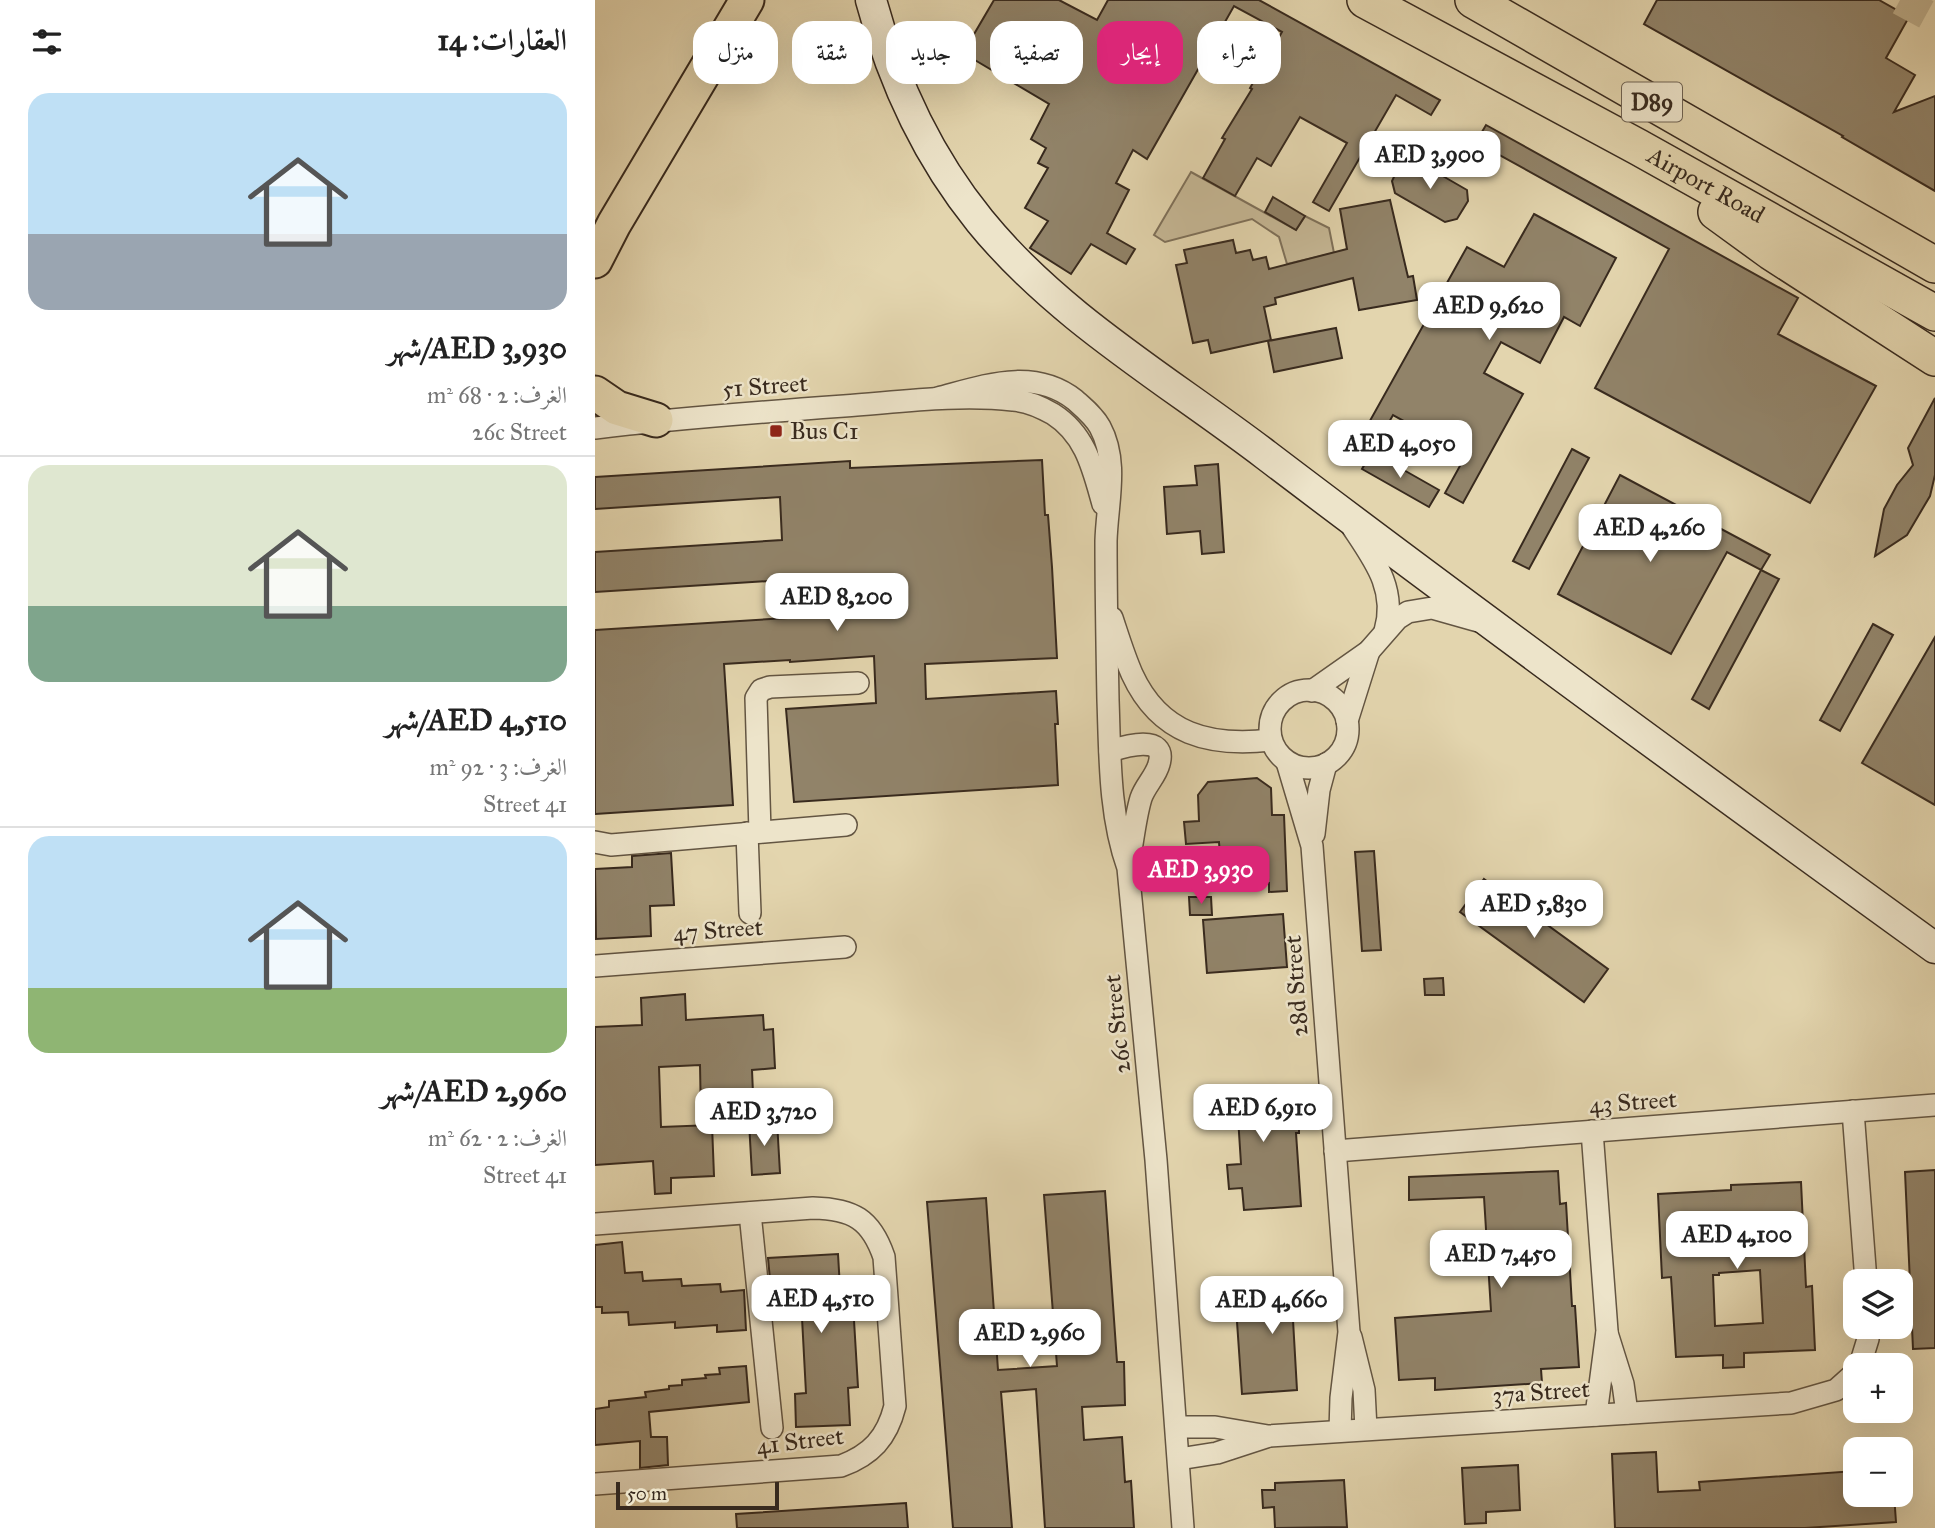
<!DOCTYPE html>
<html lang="ar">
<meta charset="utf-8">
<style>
:root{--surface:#fff;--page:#f6f6f6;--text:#222;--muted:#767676;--line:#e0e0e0;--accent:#db2777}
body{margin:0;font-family:"IM FELL Great Primer",Amiri,serif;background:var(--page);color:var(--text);direction:rtl;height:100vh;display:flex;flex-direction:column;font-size:26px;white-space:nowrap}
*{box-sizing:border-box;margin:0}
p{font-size:23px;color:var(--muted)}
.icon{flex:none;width:38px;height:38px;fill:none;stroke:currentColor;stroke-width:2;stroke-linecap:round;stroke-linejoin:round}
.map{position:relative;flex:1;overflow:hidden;direction:ltr}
.drawer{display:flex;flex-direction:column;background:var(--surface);width:595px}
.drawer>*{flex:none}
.banner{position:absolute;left:21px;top:21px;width:665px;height:63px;direction:rtl;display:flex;gap:14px}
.buttons{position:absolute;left:1248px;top:1269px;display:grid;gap:14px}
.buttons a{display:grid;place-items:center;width:70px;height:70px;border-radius:14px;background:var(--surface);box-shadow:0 7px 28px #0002;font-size:35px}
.scale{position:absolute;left:21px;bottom:18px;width:163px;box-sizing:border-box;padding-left:7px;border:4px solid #382a1e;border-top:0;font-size:19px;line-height:24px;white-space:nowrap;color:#382a1e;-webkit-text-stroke:5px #ede4ca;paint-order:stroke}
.price{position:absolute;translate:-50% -60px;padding:0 16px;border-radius:14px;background:#fff;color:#222;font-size:23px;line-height:46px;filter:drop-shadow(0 2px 4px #0008)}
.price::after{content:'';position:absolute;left:50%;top:42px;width:21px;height:16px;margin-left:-10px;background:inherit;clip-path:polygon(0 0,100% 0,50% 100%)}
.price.active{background:var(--accent);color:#fff}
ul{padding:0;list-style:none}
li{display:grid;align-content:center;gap:14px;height:371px;padding:0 28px}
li+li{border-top:2px solid var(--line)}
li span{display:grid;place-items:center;height:217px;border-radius:21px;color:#555}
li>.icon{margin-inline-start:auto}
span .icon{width:126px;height:126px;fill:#fffc;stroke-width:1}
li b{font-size:30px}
h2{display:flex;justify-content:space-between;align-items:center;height:84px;padding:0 28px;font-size:30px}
.chip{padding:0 24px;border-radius:21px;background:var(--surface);box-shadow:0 7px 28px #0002;font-size:24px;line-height:63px}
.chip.active{background:var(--accent);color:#fff}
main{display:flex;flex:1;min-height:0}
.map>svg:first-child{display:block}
</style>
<main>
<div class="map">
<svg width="1340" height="1528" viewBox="0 0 1340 1528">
<rect width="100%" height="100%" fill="#e3d5ae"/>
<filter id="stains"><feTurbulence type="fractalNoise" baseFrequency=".00286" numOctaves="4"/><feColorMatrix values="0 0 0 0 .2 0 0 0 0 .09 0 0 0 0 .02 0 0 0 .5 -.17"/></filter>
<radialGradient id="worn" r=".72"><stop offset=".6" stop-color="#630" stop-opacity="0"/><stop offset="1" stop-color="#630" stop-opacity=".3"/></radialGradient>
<!-- green -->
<path fill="#c6b896" stroke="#7f715a" stroke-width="2" d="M596,172L701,230L710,216L734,228L739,253L692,264L684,237L657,219L570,242L559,235Z"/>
<!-- building -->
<g fill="#918369" stroke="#382a1e" stroke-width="2" fill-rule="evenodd">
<path d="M399,0H464L502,20L513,0H664L845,100L836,115L801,95L734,211L718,202L752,143L705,117L676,166L662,158L640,196L608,178L630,139L627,138L657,89L655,88L687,32L639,6L552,159L538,150L521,183L534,190L512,233L540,249L531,264L496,244L476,274L435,248L453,221L430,208L453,168L443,163L451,148L436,139L454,104L368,53Z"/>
<path d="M1062,0H1284L1314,17L1291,58L1320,75L1299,112L1340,96V191L1247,137L1248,136L1049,24Z"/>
<path d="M891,125L1203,298L1183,334L1281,386L1215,503L1000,388L1074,249L881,142Z"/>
<path d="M820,160L872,190L873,201L862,219L850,222L800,193L797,181L805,164Z"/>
<path d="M678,197L710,216L701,230L670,212Z"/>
<path d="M795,200L813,277L818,276L822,300L764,310L758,278L680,298L681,304L669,307L676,340L616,353L613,340L598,343L581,265L592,263L589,250L638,240L641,253L655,250L658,260L671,257L674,269L752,249L745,209Z"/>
<path d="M939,214L1021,258L985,326L969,317L945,363L906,342L889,373L928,394L868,503L850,493L871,455L798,415L777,452L762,444L872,247L909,267Z"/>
<path d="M741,328L747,358L679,372L673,341Z"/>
<path d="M1340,398V475L1335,496L1312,535L1280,556L1289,509L1302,485L1318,465L1313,448Z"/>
<path d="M977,449L994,458L934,569L918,561Z"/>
<path d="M777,452L844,490L834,507L767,469Z"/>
<path d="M447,460L450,515H453L457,567L462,658L330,664L331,699L461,691L463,724H460L463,785L199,802L191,709L281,703L279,656L195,662V660L129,664L138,805L0,814V630L192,618L190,580L0,592V552L187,540L185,497L0,509V477L255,461V468Z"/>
<path d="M623,464L629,552L607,554L605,531L572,534L569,487L602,485L600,466Z"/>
<path d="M1025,475L1175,555L1166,570L1132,552L1076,654L963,594Z"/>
<path d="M1166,570L1184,579L1114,709L1097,699Z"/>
<path d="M1278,624L1298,635L1245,731L1225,720Z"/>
<path d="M1340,637V805L1267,763Z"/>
<path d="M662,778L676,788L677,815H689L692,891L674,892V883L627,885L624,842L591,844L589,822L604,821L603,795L613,782Z"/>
<path d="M779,851L786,950L767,951L760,852Z"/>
<path d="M76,853L79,905L55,906L56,936L1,939L0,869L37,867V856Z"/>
<path d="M889,879L1013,969L989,1002L865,912Z"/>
<path d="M594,897H616L617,915H595Z"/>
<path d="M688,914L692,967L612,973L608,920Z"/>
<path d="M848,978L849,995H830L829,979Z"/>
<path d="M90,994L91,1020L168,1015L169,1030L178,1029L180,1068L157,1070L159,1117L106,1118L105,1065L64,1067L66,1127L117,1125L119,1176L76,1178V1193L60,1194L58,1161L0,1165V1027L47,1025L46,998Z"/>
<path d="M708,1087L709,1108H704V1133H701L706,1206L649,1210L647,1188L634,1189L632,1165L646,1164L643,1117L609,1120L607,1093Z"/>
<path d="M182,1121L185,1173L157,1175L154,1122Z"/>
<path d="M1340,1170V1348L1318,1349L1310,1172Z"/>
<path d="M963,1171L965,1204L971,1203L977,1306H980L984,1367L946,1369L947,1383L840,1390V1378L804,1380L800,1318L896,1311L889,1197L814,1200V1177Z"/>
<path d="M1206,1182L1211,1287L1217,1286L1220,1350L1149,1353V1367L1128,1368V1355L1081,1357L1076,1277L1067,1278L1063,1194L1136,1190V1185ZM1165,1270L1168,1323L1120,1326L1118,1275H1124V1273Z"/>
<path d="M510,1191L522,1362H529L530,1405L487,1407L489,1440L527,1437L530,1482L536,1481L539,1528H450L441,1389L406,1392L417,1528H358L332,1202L391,1198L403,1370L462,1366L449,1195Z"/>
<path d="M27,1242L30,1273L47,1272L48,1281L86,1279L87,1286L125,1284L126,1292L149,1290L151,1330L122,1332V1325L80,1328V1322L34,1325L33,1312L7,1313V1307H0V1245Z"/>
<path d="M243,1254L245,1288L257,1287L263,1387L253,1388L255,1425L201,1427L200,1394L211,1393L206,1299L177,1301L173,1258Z"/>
<path d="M725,1287L727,1318L698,1320L702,1390L647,1394L640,1293Z"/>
<path d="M151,1366L154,1402L54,1412L56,1437H72L73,1465L45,1468V1441L0,1445V1409L14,1407V1401L51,1397L50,1392L74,1389V1386L87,1385V1380L111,1378L110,1375L125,1374L124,1368Z"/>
<path d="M1061,1452L1063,1492L1105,1490L1104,1482L1260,1471V1494H1299L1301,1522L1210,1528H1020L1017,1454Z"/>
<path d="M923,1465L925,1510L891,1512V1523L870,1524L867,1468Z"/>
<path d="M749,1480L752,1527L680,1528L679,1507L668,1508L667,1490H680V1483Z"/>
<path d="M311,1503L313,1528H142L141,1514Z"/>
</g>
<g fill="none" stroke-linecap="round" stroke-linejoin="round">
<!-- secondary-tunnel -->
<path stroke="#c1b391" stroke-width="30" stroke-dasharray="30 15" stroke-linecap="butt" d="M1305,0L1340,19"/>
<!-- minor casing -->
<g stroke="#635542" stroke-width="24">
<g id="minor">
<path d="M343,398C389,386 438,367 480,400C489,408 499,416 505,427C524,462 512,503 511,541C511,594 512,647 513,700C515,755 514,815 533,868L561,1160L588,1528"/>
<path d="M0,428C83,418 166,412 249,406C305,402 362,394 418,400C432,401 446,407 458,414C491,435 498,469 508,504"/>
<path d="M758,528C780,561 802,590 790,631"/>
<path d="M517,618C523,636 529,656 537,674C565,735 615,747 676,740"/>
<circle cx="714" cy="729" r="39"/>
<path d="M717,691L774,651L802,619L813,612L837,608L883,621"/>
<path d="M752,721L774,651"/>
<path d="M515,751C528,747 573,733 564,764C561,776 550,786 546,798C540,818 538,841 534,862"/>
<path d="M692,762L717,846L754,1332L746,1398L745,1431"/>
<path d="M165,832L161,698L166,690L175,687L263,683"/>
<path d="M152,833L155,913"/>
<path d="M719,834L724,790L731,764"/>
<path d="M0,842L16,845L251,825"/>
<path d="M0,966L250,947"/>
<path d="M1258,1111L1271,1281"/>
<path d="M997,1131L1012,1331L1001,1415"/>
<path d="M740,1151L1340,1105"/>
<path d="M155,1213L177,1428"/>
<path d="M0,1224L218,1208C258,1209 276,1219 289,1257L300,1406C292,1438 276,1455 246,1466L0,1484"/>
<path d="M1012,1333L1028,1384L1032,1413"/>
<path d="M756,1337L769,1390L771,1429"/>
<path d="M1265,1365L1273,1339L1274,1326"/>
<path d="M582,1427H620L673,1436L1196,1403L1241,1390L1260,1373"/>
<path d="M584,1459L622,1453L671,1437"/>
</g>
</g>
<!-- secondary casing -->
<g stroke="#382a1e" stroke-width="33">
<path id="secondary" d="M276,0C297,79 333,157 385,221C463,317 574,381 671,455C892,623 1116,786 1340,948"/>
</g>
<!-- primary casing -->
<g stroke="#382a1e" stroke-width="37">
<g id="primary">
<path d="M0,261L19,224L152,0"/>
<path d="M0,393L22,408L61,420"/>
</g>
</g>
<!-- trunk casing -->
<g stroke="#382a1e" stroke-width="38">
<g id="trunk">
<path id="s1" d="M770,0L1043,147L1340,313"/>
<path d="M878,0L1340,265"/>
<path d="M1121,212L1176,252L1340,358"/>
</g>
</g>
<!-- minor -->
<use href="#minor" stroke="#ede4ca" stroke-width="21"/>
<!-- secondary -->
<use href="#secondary" stroke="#ede4ca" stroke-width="30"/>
<!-- primary -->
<use href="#primary" stroke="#e3d5ae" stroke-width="33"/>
<!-- trunk -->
<use href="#trunk" stroke="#e3d5ae" stroke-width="35"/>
</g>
<!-- markers -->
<rect fill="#8f2418" stroke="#ede4ca" stroke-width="2.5" x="174" y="424" width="14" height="14" rx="3.5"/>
<g text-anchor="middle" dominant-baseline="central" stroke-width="5" stroke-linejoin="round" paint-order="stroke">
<!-- shield labels -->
<rect fill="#ede4ca" stroke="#6e6252" stroke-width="2" x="1027" y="82.5" width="60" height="39" rx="5"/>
<g font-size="23" font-weight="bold" fill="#382a1e">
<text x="1057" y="102">D89</text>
</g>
<!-- street labels -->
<g font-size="24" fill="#382a1e" stroke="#ede4ca">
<text stroke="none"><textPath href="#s1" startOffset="388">Airport Road</textPath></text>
<text transform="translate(170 386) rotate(-4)">51 Street</text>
<text transform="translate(123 930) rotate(-4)">47 Street</text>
<text transform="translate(701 986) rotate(-94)">28d Street</text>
<text transform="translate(522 1024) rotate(-96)">26c Street</text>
<text transform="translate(1038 1102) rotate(-4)">43 Street</text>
<text transform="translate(946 1392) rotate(-4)">37a Street</text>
<text transform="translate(205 1441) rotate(-7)">41 Street</text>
</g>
<!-- poi labels -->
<g font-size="24" fill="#382a1e" stroke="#ede4ca" text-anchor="start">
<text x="195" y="431">Bus C1</text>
</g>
</g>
<rect width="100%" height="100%" filter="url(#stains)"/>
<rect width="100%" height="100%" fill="url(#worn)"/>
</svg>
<div class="buttons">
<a><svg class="icon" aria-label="layers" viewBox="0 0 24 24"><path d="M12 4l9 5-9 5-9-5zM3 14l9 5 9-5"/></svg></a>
<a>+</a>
<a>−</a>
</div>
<div class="scale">50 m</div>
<b class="price" style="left:835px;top:191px">AED 3,900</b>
<b class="price" style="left:894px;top:342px">AED 9,620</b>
<b class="price" style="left:805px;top:480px">AED 4,050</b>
<b class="price" style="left:1055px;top:564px">AED 4,260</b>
<b class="price" style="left:242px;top:633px">AED 8,200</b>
<b class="price active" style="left:606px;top:906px">AED 3,930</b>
<b class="price" style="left:939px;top:940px">AED 5,830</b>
<b class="price" style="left:668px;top:1144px">AED 6,910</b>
<b class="price" style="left:169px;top:1148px">AED 3,720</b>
<b class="price" style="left:1142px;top:1271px">AED 4,100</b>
<b class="price" style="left:906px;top:1290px">AED 7,450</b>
<b class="price" style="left:226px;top:1335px">AED 4,510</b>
<b class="price" style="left:677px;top:1336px">AED 4,660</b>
<b class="price" style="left:435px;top:1369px">AED 2,960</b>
<div class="banner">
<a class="chip">شراء</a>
<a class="chip active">إيجار</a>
<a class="chip">تصفية</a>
<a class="chip">جديد</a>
<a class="chip">شقة</a>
<a class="chip">منزل</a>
</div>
</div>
<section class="drawer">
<h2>العقارات: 14<svg class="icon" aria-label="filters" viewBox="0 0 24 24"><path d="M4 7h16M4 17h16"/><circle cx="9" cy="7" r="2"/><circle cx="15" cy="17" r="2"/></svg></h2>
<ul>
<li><span style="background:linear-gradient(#bfe0f5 65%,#9aa5b1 0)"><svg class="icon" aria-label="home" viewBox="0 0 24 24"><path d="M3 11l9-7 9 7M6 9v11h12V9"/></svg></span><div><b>AED 3,930/شهر</b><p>الغرف: 2 · 68 m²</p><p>26c Street</p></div></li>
<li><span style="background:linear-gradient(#dfe7d0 65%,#7fa58c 0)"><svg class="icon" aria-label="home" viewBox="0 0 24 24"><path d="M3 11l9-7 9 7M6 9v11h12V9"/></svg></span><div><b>AED 4,510/شهر</b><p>الغرف: 3 · 92 m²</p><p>41 Street</p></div></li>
<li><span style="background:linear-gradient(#bfe0f5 70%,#8fb573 0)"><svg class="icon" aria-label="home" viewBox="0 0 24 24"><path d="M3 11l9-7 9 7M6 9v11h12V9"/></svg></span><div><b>AED 2,960/شهر</b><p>الغرف: 2 · 62 m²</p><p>41 Street</p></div></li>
</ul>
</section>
</main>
